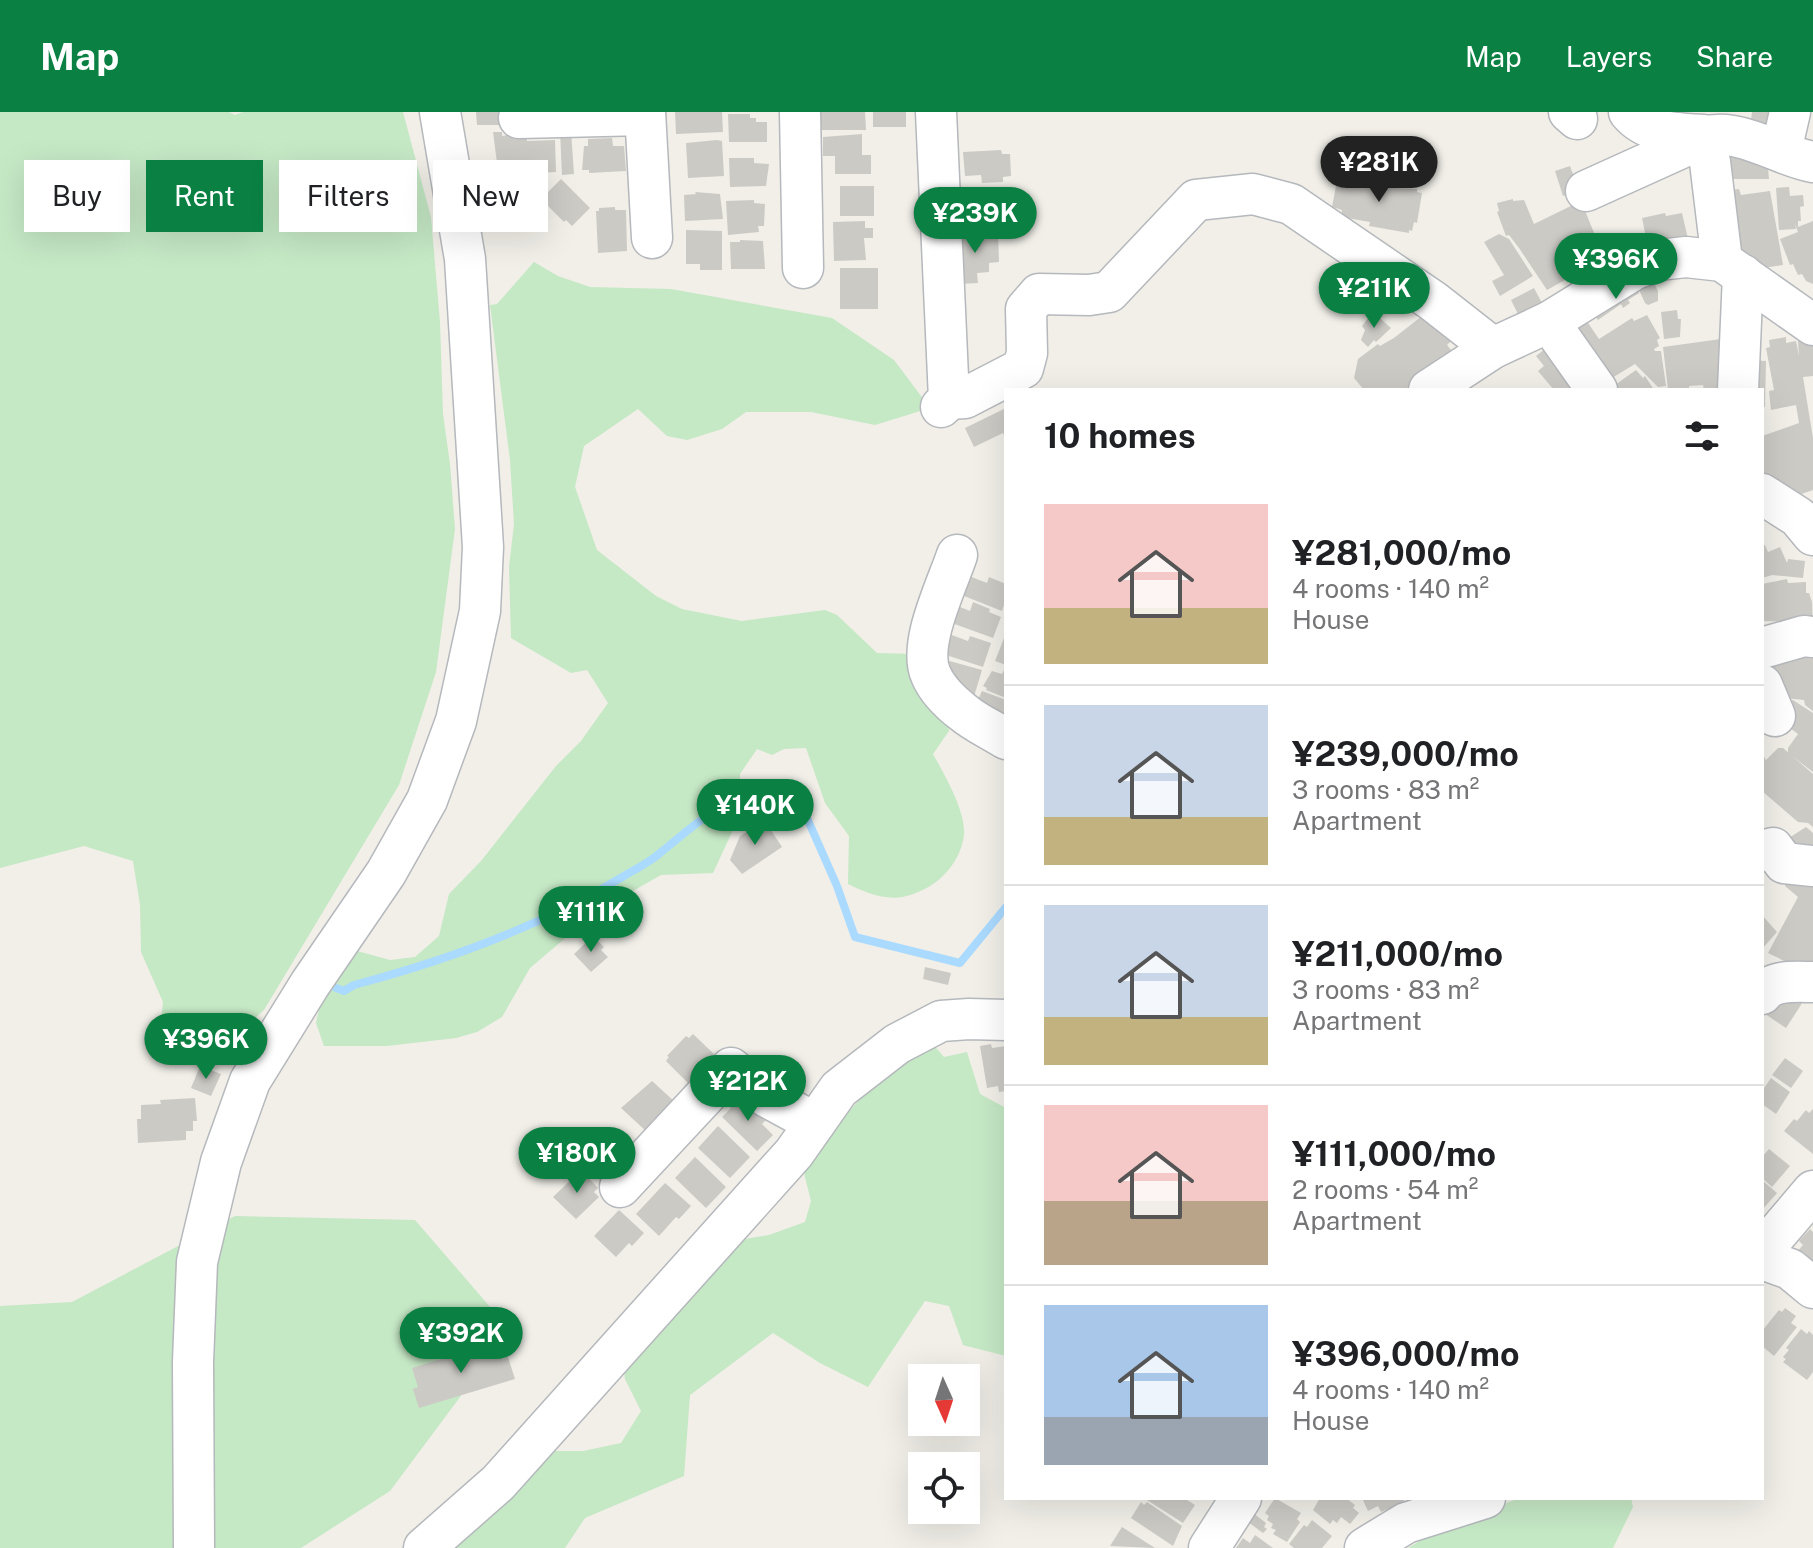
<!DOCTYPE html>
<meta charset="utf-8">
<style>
:root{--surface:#fff;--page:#f6f6f6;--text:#202124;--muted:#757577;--line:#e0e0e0;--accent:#0b8043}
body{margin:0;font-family:"Public Sans",sans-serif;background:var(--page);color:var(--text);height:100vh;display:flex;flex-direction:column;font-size:30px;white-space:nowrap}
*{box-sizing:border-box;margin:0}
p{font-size:26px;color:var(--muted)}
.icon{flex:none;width:44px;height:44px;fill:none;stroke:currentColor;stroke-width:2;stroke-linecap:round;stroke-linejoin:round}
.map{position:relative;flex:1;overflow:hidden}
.side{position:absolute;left:1004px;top:276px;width:760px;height:1112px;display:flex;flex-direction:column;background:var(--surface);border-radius:0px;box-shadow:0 8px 32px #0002}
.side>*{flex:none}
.banner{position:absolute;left:24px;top:48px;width:760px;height:72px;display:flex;gap:16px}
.needle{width:52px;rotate:177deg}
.tools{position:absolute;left:908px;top:1252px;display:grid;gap:16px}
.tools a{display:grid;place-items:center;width:72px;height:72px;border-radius:0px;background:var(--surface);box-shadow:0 8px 32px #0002;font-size:40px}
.price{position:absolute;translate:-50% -68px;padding:0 18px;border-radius:28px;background:var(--accent);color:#fff;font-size:26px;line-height:52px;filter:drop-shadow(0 2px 4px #0008)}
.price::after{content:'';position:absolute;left:50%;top:48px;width:24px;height:18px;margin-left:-12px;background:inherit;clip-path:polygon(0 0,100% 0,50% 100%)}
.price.on{background:#222;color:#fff}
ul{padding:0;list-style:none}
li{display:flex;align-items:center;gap:24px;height:200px;padding:0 40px}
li+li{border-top:2px solid var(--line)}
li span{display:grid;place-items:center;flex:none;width:224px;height:160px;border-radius:0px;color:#555}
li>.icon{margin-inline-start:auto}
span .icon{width:96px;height:96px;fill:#fffc;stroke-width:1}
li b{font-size:34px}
h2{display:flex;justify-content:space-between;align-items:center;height:96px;padding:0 40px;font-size:34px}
.pill{padding:0 28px;border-radius:0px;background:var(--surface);box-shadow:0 8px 32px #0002;font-size:28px;line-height:72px}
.pill.on{background:var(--accent);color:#fff}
header{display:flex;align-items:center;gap:48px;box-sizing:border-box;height:112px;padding:0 40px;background:var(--accent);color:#fff}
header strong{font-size:38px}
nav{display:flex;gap:44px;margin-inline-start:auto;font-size:28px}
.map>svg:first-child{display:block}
</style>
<header>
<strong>Map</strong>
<nav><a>Map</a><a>Layers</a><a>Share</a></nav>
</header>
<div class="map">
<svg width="1813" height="1436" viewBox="0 0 1813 1436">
<rect width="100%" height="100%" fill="#f1efe8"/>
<!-- green -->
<g fill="#c5e8c5">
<path d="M0,0H229L235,3L243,0H403L431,105L440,210L443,302L450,352L455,417L436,560L399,673L264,898L232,927L201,924L159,928L163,890L141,840L140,793L133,749L84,734L0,756Z"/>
<path d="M534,150L558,164L590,175L671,177L832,206L894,248L930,296L875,313L811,300H746L722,317L687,328L667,324L638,297L584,334L575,375L597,438L656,484L682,497L742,509L825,498L837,503L877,541L914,542L946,598L949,619L933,642C944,662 966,699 964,723C960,755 933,779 902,785C884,788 864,780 848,772L849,724L825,691L806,636L784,637L772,643L757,637L740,662L739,705L713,761L661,763L596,800L530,856L502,905L477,920L456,926L387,934H324L316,911L324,874L357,839L390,848L415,845L439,824L449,782L481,749L556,654L581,629L608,591L587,558L571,561L511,526L509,455L514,412L510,348L490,193L497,192Z"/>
<path d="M931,930L944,945L967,940L980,982L1006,996V1244L963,1233L949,1194L925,1189L868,1275L820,1251L773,1221L690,1283L684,1364L585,1406L565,1436H437L546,1339H583L621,1331L641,1299L625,1267L623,1250L733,1129L769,1123L805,1110L811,1089L803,1057L806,1046L887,958Z"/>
<path d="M235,1104L415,1108L510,1218L390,1379L301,1436H0V1194L72,1190Z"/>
<path d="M1519,1386H1631L1633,1395L1613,1436H1408L1436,1419Z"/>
</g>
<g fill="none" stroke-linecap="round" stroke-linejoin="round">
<!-- stream -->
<path stroke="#aadaff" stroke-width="8" d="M336,876L344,879L354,873C449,848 540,815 624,764C636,757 650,750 660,741C684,722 706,701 734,688C756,677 777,682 799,688L837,774L855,825L960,851L1006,795"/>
</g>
<!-- building -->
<g fill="#cccac5">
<path d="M476,0H503L504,13H477Z"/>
<path d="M675,0H722L723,20L676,22Z"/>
<path d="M821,0H865L866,18H821Z"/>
<rect x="873" y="0" width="33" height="15"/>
<path d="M1752,0H1773L1778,27L1749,23Z"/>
<path d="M728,2H750V6H756V10H767V30H729Z"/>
<path d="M527,19V29L555,28L556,60L535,61V53H527V49L497,51L493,20H502V24Z"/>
<path d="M560,19H571L574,62L562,63Z"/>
<path d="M862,22V43H871V62H835V44H823V25Z"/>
<path d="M612,26L613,34H624L626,59L589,61V58H582L584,34H588V27Z"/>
<path d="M717,28L722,29L724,64L688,66L686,31Z"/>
<path d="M1001,38L1002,42H1010L1011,64L1003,65V70L982,71L981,63L965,64L963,40Z"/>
<path d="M1766,38L1769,67H1721L1720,44Z"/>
<path d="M729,46H754V51L769,52L766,74L730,75Z"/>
<path d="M1570,54L1579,79L1563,84L1555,59Z"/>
<path d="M1348,66L1371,69L1370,71L1378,72V69L1397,72L1396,76L1417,77V80L1422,81L1417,111L1414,110L1412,119L1409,118V121L1369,114L1370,110L1341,105L1342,98L1332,95L1336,74L1346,76Z"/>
<path d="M561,67L590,96L572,114L566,108L564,110L543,89V85Z"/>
<rect x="840" y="74" width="34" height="30"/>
<path d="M1789,75L1790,84L1803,83L1804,94L1800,95L1801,109H1798V115L1813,109V172L1806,169L1802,162L1798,163L1793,152L1790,153L1780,127L1798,120L1795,112L1796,117L1779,118L1776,76Z"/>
<path d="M1739,77L1741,83L1770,79L1783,153L1763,156L1735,141L1728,78Z"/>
<path d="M695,80L720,82L723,107L685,109L684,83L696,82Z"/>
<path d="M1513,87V89L1524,88L1534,112L1581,89L1608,155L1586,167L1581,159L1547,178L1519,136L1509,123L1506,124L1497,100L1499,99L1497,91Z"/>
<path d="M754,88V91L765,92L764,114H758L759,120L728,123L726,89Z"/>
<path d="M615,95V98H626L627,139L598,141L596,99H599V96Z"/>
<path d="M1665,101L1666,104L1682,101L1688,127L1648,135L1642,106Z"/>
<path d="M865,109V116H873V126H864L866,148L834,149L833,110Z"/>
<path d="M686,118L722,119V158H700V152H686Z"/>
<path d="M998,120L999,150L989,151V160L977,161L978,171L957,172L954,123Z"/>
<path d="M1499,122L1509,127L1533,164L1500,184L1492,169L1504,163L1484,130Z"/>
<path d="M740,128L763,129L765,157H731L730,130H740Z"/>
<rect x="840" y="156" width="38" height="41"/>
<path d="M1650,163L1658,179V189L1648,193L1645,191L1635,169Z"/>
<path d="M1632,170L1639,181L1628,188L1630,191L1623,196L1621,192L1598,208L1591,198Z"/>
<path d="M1393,176L1412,191L1403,202L1383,188Z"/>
<path d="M1534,176L1543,193L1520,206L1511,188Z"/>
<path d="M1677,198L1678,207H1681L1680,225L1664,227L1661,200Z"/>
<path d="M1373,200L1391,216L1376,230L1374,228L1368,235L1361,228L1365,218L1362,214Z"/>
<path d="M1427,200L1451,229L1447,233L1454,242L1407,278H1364L1354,266L1358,247L1378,232L1380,234L1394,226Z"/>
<path d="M1582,202L1599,227L1632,206L1634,209L1647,203L1660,226L1657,228L1659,234L1654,237L1655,239H1661L1666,274L1658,275L1635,252L1612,266L1608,259L1595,268L1587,254L1600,246L1598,242L1582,250L1561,219Z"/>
<path d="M1786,225V231L1796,229L1799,244L1798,229L1813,227V264L1803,265L1813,326V378L1793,385L1762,370V324L1799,311L1796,293L1771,298L1769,279L1774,278L1766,236L1770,235L1769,228Z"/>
<path d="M1721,227L1731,278H1704L1703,273L1689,274V278L1668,277L1663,235Z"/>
<path d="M1550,233L1589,278H1554L1538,259L1544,254L1536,244Z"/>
<path d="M1744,248L1766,249L1765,295H1762V278H1742Z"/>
<path d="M1636,258L1643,266L1645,264L1654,278H1608Z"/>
<path d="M1006,296V329L1003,321L974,335L965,316Z"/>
<path d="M1765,433L1768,440L1780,435L1787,451L1788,447L1805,449L1803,466L1772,463L1762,466V434Z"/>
<path d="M969,464L987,471L989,465L1006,472V487L1002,499L964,484Z"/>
<path d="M1787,467L1788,471L1806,470V481H1809L1812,490L1813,516L1791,510L1762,509V472Z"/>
<path d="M973,490L990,497L989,500L1001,505L993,526L949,510L955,493L970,499Z"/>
<path d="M1006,521V553L995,549Z"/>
<path d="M949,522L968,529L970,524L991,531L983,555L946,543L948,536L945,535Z"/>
<path d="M1813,536V599L1805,593L1804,588L1784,586L1763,546Z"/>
<path d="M946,548L982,558L973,588L947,564Z"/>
<path d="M1004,558L1006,559V586L986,578L987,576L983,574L992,559L1002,562Z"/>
<path d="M982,579L1006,588V612L976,592Z"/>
<path d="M1793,588L1813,601V660L1788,641V636L1798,622L1786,613L1790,589Z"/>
<path d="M1778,636H1783L1813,662V715L1808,711L1798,710L1762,679V641L1766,648Z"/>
<path d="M765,709L782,735L742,762L730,748L740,724Z"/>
<path d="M1806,715L1813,721V749L1781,731Z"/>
<path d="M1813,763V863L1768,841L1798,785L1785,774L1789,767Z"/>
<path d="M1762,803L1777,820L1762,837Z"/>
<path d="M593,824L604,835L601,838L608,845L591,860L574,842Z"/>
<path d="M925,855L951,861L948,873L923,867Z"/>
<path d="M1810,879L1786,916L1765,902L1764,899Z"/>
<path d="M693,922L716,944L689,972L666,949L669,945L667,944L686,924L689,926Z"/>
<path d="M991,932L992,936L1006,934V979L999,980L998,974L987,976L980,934Z"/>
<path d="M1785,946L1803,959L1791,976L1772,963Z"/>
<path d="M200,954L221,962L211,984L191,976Z"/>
<path d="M1771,966L1790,980L1776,1002L1762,992V979Z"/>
<path d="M652,969L675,990L647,1020L621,996Z"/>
<path d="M195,986L197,1009H193V1019H186V1028L138,1031L137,1007H141V993L161,992L160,988Z"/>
<path d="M736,986L746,995L750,990L767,1007L762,1012L773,1023L757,1039L722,1005L731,996L728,994Z"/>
<path d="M1813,997V1042L1784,1019L1794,1007L1797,1009L1806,998L1809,1001Z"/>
<path d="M718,1014L750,1045L730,1066L698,1036Z"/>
<path d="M610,1018L630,1037L599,1068L577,1047L603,1019L606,1021Z"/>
<path d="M1769,1037L1790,1054L1772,1075L1762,1066V1045Z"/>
<path d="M695,1045L726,1075L706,1096L675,1066Z"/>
<path d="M581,1058L598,1076L594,1080L599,1085L576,1107L553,1085Z"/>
<path d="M1762,1068L1777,1081L1762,1098Z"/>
<path d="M665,1071L691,1094L679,1107L676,1105L659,1124L636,1102Z"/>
<path d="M619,1098L644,1121L632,1134L629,1131L616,1145L594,1124Z"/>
<path d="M1810,1117L1813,1120V1155L1796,1141L1803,1133L1799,1129Z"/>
<path d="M1785,1196L1796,1204L1791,1211L1797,1215L1774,1244L1762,1234V1219L1779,1198L1782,1200Z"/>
<path d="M1801,1217L1807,1222L1809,1219L1813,1223V1260L1807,1268L1783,1250L1786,1247L1783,1245L1789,1238L1786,1236Z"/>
<path d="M496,1230L502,1247L508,1245L515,1267L419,1296L413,1277L418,1275L412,1256Z"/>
<path d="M1149,1386H1184L1195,1393L1183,1411L1147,1388Z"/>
<path d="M1275,1386L1301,1401L1297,1407L1300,1410L1287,1430L1273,1422L1276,1418L1271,1416L1273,1412L1267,1408L1269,1404L1265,1401Z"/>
<path d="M1320,1386H1346L1355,1393L1353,1396L1359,1401L1350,1412L1341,1405L1337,1411L1333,1408L1330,1412L1313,1398Z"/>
<path d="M1368,1386H1402L1404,1389L1401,1391L1402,1394L1389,1400L1388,1397L1381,1400L1378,1394L1368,1399L1363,1388Z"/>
<path d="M1141,1390L1144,1393L1147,1390L1182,1414L1173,1434L1131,1406Z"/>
<path d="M1252,1400L1266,1411L1264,1415L1267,1417L1263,1421L1248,1410Z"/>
<path d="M1312,1408L1332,1424L1322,1436H1294L1289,1432L1304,1413L1307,1415Z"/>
<path d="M1122,1415L1155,1436L1110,1434Z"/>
<path d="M1255,1423L1273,1436H1236L1243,1426L1250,1431Z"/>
</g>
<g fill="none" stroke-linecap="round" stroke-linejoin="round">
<!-- minor casing -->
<g stroke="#b5b8bc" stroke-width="43">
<g id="minor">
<path d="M645,0L652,126"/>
<path d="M800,0L803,156"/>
<path d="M936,0L949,287L941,295"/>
<path d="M1569,0L1577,7"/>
<path d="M1629,0C1647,22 1677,21 1703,23L1710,50L1722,149"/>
<path d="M519,6L645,3"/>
<path d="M1781,39L1790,0"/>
<path d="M1586,79L1690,32C1728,6 1774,43 1813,50"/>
<path d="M1549,210L1597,278"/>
<path d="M1429,278L1493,236L1549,210L1635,157L1659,148L1686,145L1722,149L1813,213"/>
<path d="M1738,278L1743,163"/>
<path d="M949,287L965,286L1023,256L1027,241L1026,197L1039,182L1089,183L1109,180L1196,88L1253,82L1291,92L1433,189L1493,236"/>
<path d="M1762,382L1798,405L1813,423"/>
<path d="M957,443C947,473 917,533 931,563C937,577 951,591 964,601C976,611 992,618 1006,627"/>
<path d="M1762,536L1804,524L1813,525"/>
<path d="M1762,573L1775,604"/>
<path d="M1762,739L1773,736L1784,751L1813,754"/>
<path d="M1762,882C1773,867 1796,870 1813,870"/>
<path d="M620,1075L731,956L767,985L815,1011"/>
<path d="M1762,1139L1813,1079"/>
<path d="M1762,1147L1790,1157L1813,1176"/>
<path d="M194,1436L193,1250L197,1150L221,1050L250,969L310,872L386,761L427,688L456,609L480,499L483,435L465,147L440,0"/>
<path d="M424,1436L498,1371L794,1041L839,977L897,932L941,909L969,907L1006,908"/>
<path d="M1209,1436L1241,1386"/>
<path d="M1365,1436L1406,1411L1485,1386"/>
</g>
</g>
<!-- minor -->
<use href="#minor" stroke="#fff" stroke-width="40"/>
</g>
</svg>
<div class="tools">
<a><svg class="needle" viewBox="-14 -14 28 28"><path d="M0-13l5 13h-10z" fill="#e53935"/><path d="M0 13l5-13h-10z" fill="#757577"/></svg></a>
<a><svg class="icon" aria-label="locate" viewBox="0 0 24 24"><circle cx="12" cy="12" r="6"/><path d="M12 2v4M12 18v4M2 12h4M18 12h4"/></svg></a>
</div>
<b class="price on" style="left:1379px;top:92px">¥281K</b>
<b class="price" style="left:975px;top:143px">¥239K</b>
<b class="price" style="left:1616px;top:189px">¥396K</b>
<b class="price" style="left:1374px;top:218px">¥211K</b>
<b class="price" style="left:755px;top:735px">¥140K</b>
<b class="price" style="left:591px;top:842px">¥111K</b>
<b class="price" style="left:206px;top:969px">¥396K</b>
<b class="price" style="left:748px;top:1011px">¥212K</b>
<b class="price" style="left:577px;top:1083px">¥180K</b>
<b class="price" style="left:461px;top:1263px">¥392K</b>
<div class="banner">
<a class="pill">Buy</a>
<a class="pill on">Rent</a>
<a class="pill">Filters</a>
<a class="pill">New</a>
</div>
<section class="side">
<h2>10 homes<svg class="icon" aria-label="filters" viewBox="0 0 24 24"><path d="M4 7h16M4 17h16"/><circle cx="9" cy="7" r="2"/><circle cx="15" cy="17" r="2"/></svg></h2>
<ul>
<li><span style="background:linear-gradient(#f6c9c9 65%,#c2b280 0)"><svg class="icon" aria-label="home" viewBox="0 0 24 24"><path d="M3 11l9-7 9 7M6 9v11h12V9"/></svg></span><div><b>¥281,000/mo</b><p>4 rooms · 140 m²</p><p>House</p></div></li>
<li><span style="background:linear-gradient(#c9d6e8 70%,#c2b280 0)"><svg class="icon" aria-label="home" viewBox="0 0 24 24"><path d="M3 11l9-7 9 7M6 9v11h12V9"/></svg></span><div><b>¥239,000/mo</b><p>3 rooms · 83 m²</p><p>Apartment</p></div></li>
<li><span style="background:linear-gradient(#c9d6e8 70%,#c2b280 0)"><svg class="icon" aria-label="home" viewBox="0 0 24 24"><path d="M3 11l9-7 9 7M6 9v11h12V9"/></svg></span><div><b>¥211,000/mo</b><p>3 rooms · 83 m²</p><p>Apartment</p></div></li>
<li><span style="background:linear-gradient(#f6c9c9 60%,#b9a48a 0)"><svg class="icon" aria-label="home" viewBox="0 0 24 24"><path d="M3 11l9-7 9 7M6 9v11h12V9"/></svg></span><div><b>¥111,000/mo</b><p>2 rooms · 54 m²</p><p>Apartment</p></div></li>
<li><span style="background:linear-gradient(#a9c7e8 70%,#9aa5b1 0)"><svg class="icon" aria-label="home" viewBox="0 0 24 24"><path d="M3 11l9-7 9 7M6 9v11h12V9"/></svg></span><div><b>¥396,000/mo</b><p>4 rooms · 140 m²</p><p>House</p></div></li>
</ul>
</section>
</div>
